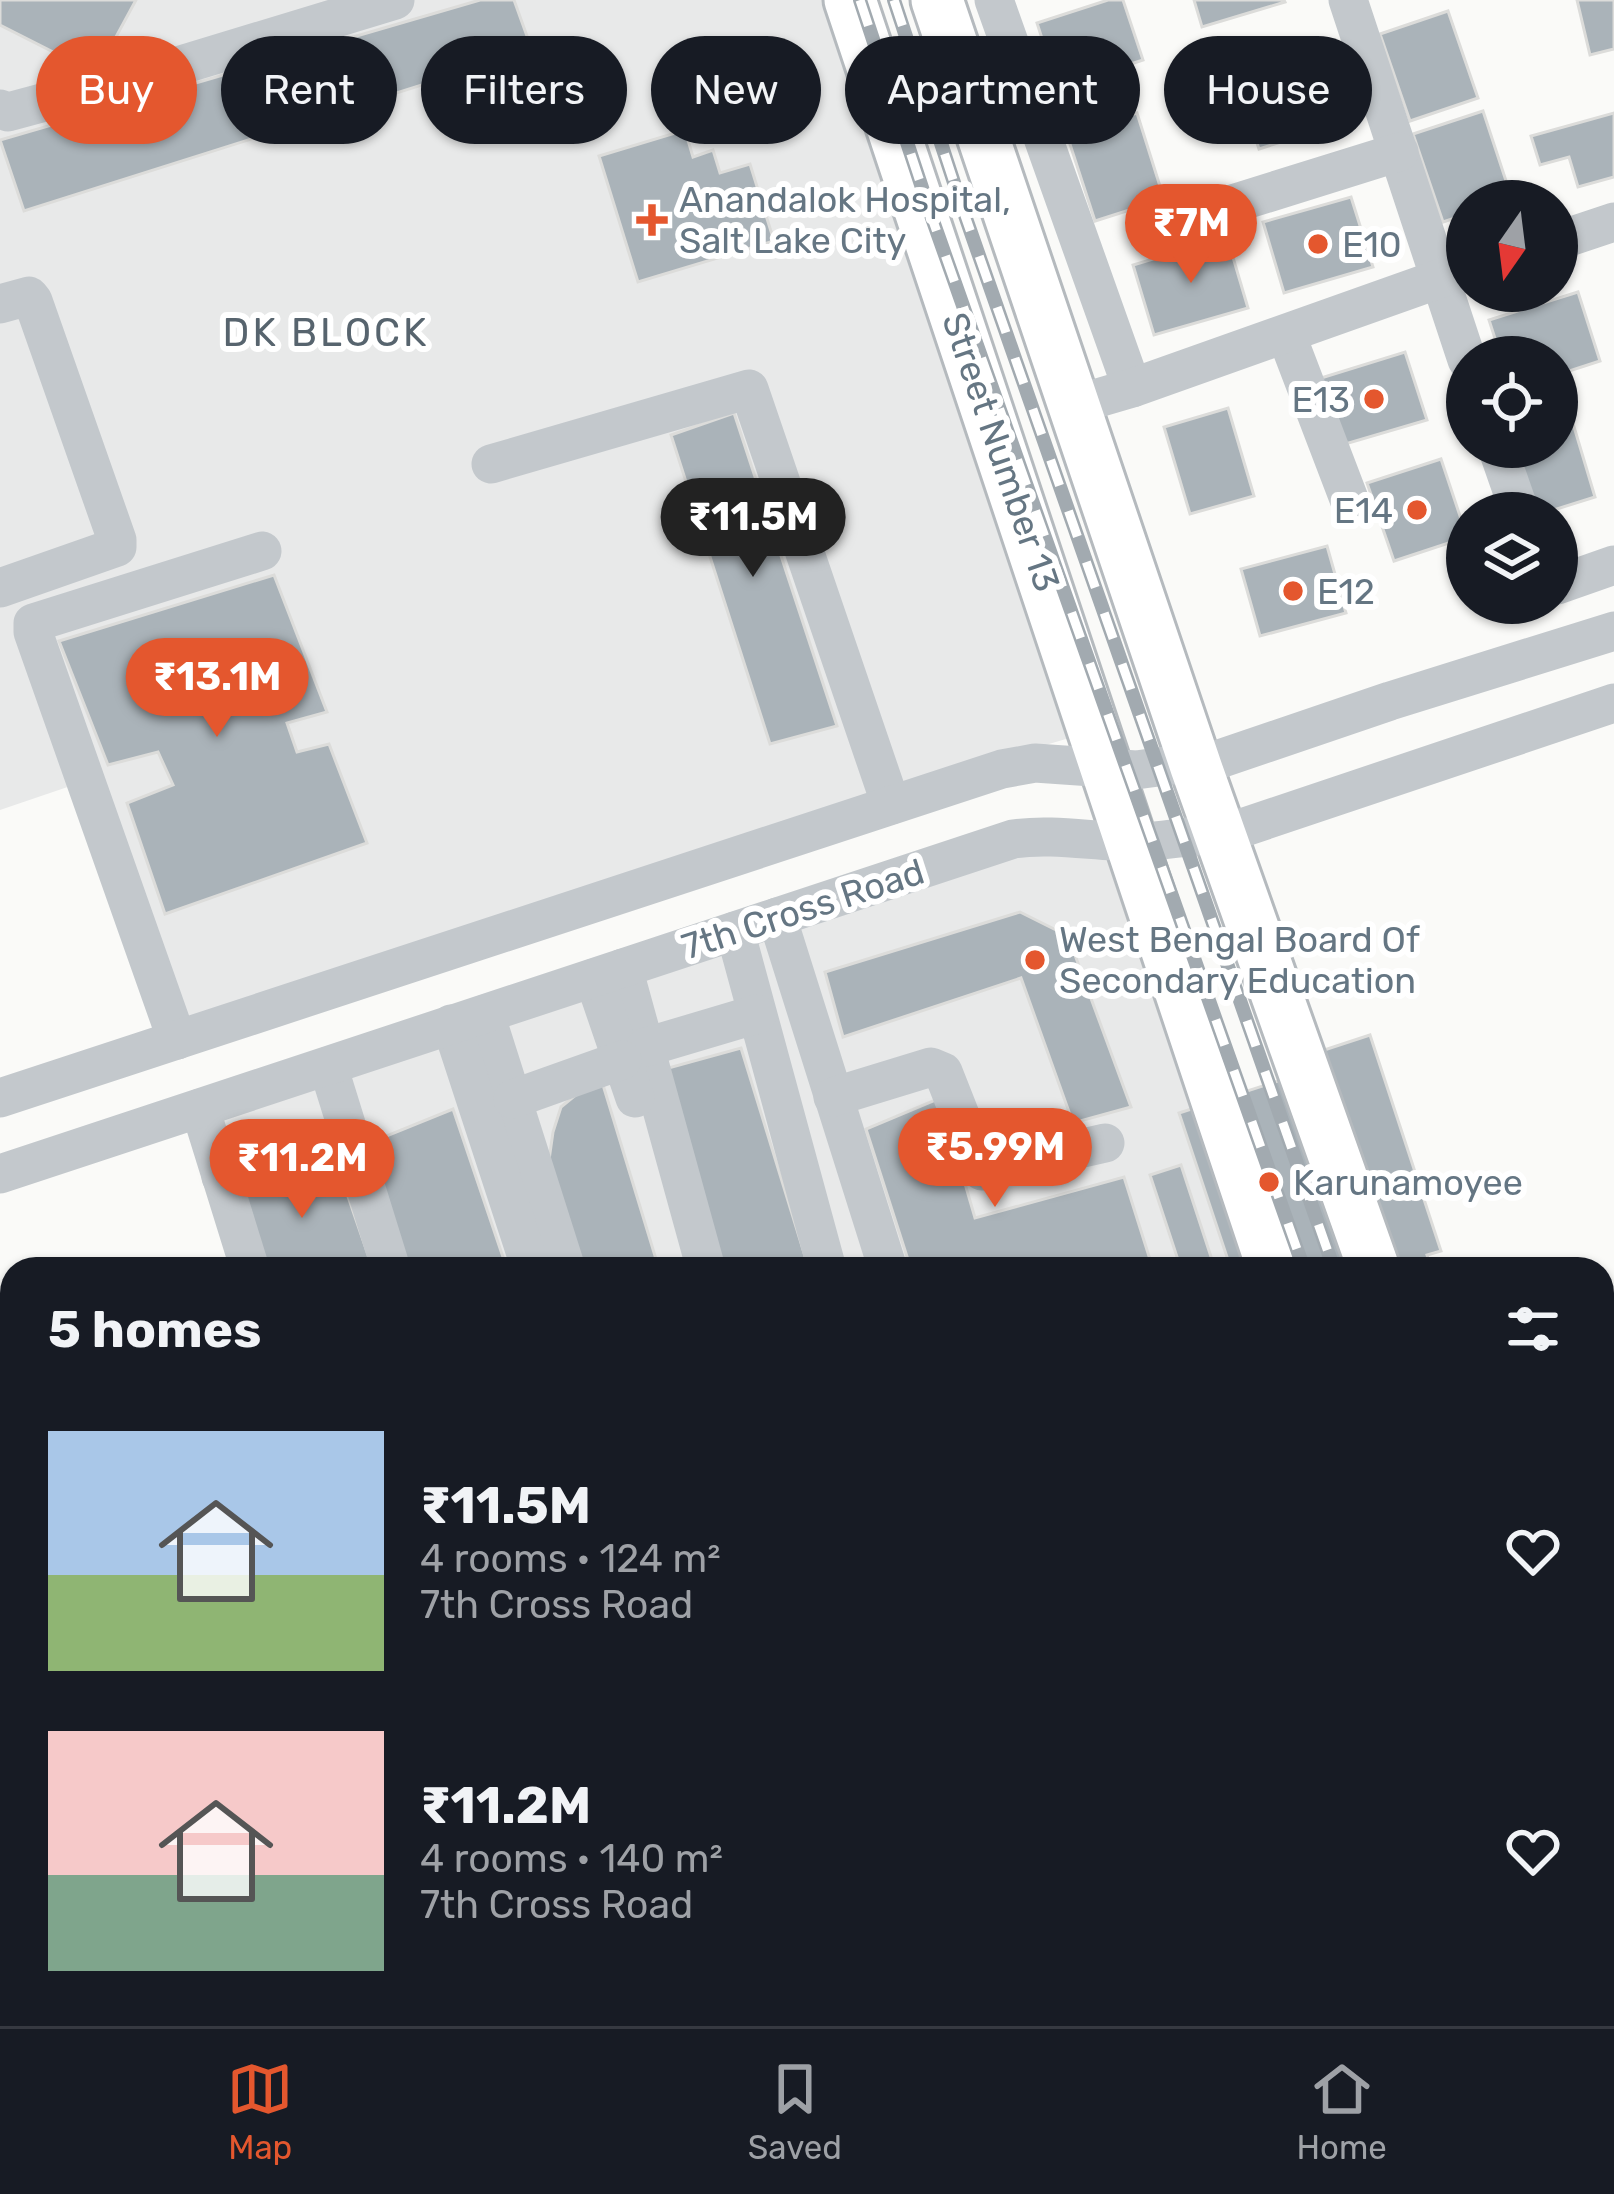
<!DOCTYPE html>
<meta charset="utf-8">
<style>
:root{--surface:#171b24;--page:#20242c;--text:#f1f3f6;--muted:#9ea1a6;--line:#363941;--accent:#e4572e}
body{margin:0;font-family:Rubik,sans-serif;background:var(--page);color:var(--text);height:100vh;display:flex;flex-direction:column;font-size:45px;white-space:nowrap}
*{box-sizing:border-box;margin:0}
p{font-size:39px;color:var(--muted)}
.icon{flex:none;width:66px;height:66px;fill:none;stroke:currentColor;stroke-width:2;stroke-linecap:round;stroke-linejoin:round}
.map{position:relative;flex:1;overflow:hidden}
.side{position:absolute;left:0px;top:1257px;width:1614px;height:771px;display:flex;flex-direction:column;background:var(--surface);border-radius:36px 36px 0 0;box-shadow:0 3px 9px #0004}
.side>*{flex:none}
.banner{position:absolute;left:36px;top:36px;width:1542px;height:108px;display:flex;gap:24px}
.needle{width:78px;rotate:194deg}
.controls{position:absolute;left:1446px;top:180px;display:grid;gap:24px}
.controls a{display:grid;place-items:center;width:132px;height:132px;border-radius:50%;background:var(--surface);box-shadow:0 3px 9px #0004;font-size:60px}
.price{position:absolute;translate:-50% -102px;padding:0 27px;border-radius:42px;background:var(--accent);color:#fff;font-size:39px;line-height:78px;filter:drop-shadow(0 3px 6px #0008)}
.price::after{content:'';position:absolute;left:50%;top:72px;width:36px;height:27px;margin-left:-18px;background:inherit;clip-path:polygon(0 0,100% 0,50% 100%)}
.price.current{background:#222;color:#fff}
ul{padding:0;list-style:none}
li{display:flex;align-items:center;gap:36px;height:300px;padding:0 48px}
li span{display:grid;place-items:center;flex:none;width:336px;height:240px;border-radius:0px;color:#555}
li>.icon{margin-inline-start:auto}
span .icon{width:144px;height:144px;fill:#fffc;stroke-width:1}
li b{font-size:51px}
h2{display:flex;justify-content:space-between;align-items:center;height:144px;padding:0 48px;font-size:51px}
.pill{padding:0 42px;border-radius:54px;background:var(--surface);box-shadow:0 3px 9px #0004;font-size:42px;line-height:108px}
.pill.current{background:var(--accent);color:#fff}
.tab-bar{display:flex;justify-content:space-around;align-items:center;height:168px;border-top:3px solid var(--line);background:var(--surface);font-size:33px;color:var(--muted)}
.tab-bar a{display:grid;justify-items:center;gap:6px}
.tab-bar .current{color:var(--accent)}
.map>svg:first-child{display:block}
</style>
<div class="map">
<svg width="1614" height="2026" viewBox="0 0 1614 2026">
<rect width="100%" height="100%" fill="#fafaf8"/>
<!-- built -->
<g fill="#e8e9e9">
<path d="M0,0H827L1076,736L995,760L183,1027L94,778L0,810Z"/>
<path d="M1029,852L1126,854L1259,1269H248L200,1124Z"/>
<path d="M139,2016H1501L1504,2026H143Z"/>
</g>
<!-- building -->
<g fill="#aab3b9" stroke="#dcdcda" stroke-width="3">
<path d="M0,0H136L110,48L67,59L0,25Z"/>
<path d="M480,0H514L532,50L24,211L0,140Z"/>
<path d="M1108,0H1123L1143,60L1058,88L1037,23Z"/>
<path d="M1194,0H1284L1285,2L1202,27Z"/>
<path d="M1577,0H1614V49L1590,55Z"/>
<path d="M1448,11L1478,98L1410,121L1380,34Z"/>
<path d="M1303,41L1331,126L1259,149L1231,64Z"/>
<path d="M1483,111L1512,199L1467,201V214L1443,222L1413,134Z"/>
<path d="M1137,113L1164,199L1095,221L1067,135Z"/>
<path d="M1614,113V177L1578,187L1569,157L1540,165L1531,136Z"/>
<path d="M685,130L693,157L713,150L720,173L750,164L774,241L638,282L599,156Z"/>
<path d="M1351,197L1373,267L1284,293L1263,222Z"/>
<path d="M1227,237L1248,308L1154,335L1133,265Z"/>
<path d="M1578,292L1600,361L1557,375V357H1501L1489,320Z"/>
<path d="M1405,352L1427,420L1342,445L1321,378Z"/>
<path d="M1228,408L1254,496L1190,514L1164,427Z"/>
<path d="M1569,410L1595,497L1544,513H1528L1508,447H1557V414Z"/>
<path d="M734,413L837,726L770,744L671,435Z"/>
<path d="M1441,459L1467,537L1394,561L1367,483Z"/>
<path d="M1327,546L1346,613L1260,636L1241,569Z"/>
<path d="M274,575L327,712L287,723L297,752L329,744L367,843L165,914L127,803L173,785L158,752L108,765L59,641Z"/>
<path d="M1020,912L1068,936L1131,1107L1073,1123L1021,978L843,1037L825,972Z"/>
<path d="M1370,1035L1441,1251L1427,1255L1431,1269H1231L1179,1113L1300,1074L1318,1052Z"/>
<path d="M741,1048L809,1269H723L661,1070Z"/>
<path d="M600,1075L659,1269H571L549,1160L553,1132L561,1107Z"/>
<path d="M940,1098L975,1218L1124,1177L1153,1269H911L866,1129Z"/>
<path d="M453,1109L507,1269H397L359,1147Z"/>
<path d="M334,1156L373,1269H256L231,1194Z"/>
<path d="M1181,1165L1215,1269H1181L1150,1175Z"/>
<path d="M0,1975L13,2017L0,2021Z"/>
<path d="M925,2016H1256L1259,2026H929Z"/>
</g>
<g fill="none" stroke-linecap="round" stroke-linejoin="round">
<!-- major casing -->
<g stroke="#b5babe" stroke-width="57">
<g id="major">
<path d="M850,0L1273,1269"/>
<path d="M937,0L1196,767L1374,1269"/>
<path d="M1602,1930L1614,1965"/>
<path d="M1519,2016L1523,2026"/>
</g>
</g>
<!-- minor -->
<g stroke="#c3c8cc" stroke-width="39">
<path d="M994,0L1132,388"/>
<path d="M1348,0L1467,360"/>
<path d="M0,109L8,112L168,69L395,0"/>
<path d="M1152,229L1399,152"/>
<path d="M1557,241L1614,222"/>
<path d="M0,304L29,296L33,301L117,540V547L0,588"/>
<path d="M1286,334L1349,499"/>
<path d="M1074,405L1132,388L1467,269"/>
<path d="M1497,447L1520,513"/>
<path d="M491,464L749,389L891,805"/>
<path d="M1557,585L1614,565"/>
<path d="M777,917L888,1269"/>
<path d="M735,931L827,1269"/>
<path d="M623,968L706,1269"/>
<path d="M594,978L635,1098"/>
<path d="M485,1014L566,1269"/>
<path d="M451,1024L531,1269"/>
<path d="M177,1040L33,632V623L262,551"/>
<path d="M646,1047L757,1014"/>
<path d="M328,1066L391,1269"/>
<path d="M833,1097L931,1067L943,1072L982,1171L1105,1143"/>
<path d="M0,1098L1002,769L1035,763L1136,770L1188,763L1196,767L1390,701L1614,631"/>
<path d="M513,1099L622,1060"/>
<path d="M200,1108L250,1269"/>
<path d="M0,1174L1013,839C1054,833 1094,842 1136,842C1164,842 1192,834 1221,835L1614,703"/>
<path d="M221,1177L329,1138"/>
<path d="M0,1359L12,1354"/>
<path d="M1602,1363L1614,1359"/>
<path d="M0,1640L12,1676"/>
<path d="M0,1812L12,1848"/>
<path d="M1602,1890L1614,1887"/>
<path d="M68,2016L72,2026"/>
<path d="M126,2016L129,2026"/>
<path d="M263,2016L266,2026"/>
<path d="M835,2016L838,2026"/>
<path d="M1291,2016L1295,2026"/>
<path d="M396,2026L427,2016"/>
</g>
<!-- major -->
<use href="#major" stroke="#fff" stroke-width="51"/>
<!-- rail casing -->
<g stroke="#a2aab0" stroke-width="14">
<g id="rail">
<path d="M860,0L932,218L1304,1269"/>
<path d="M894,0L962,207L1334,1269"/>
<path d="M1554,2016L1557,2026"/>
<path d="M1585,2016L1589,2026"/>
</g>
</g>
<!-- rail -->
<use href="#rail" stroke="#fff" stroke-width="9" stroke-dasharray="27" stroke-linecap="butt"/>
</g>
<!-- markers -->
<g fill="#e4572e" stroke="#fff" stroke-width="4.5">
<path d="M646 202h12v12h12v12h-12v12h-12v-12h-12v-12h12z"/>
<circle cx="1318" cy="244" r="12"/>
<circle cx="1374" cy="399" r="12"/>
<circle cx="1417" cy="510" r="12"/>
<circle cx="1293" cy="591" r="12"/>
<circle cx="1035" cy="960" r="12"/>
<circle cx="1269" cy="1182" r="12"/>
</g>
<g text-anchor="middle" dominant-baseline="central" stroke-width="12" stroke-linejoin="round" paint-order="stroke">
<!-- poi labels -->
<g font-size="36" fill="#657683" stroke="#fff" text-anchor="start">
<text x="679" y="199">Anandalok Hospital,<tspan x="679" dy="41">Salt Lake City</tspan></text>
<text x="1342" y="244">E10</text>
<text x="1350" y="399" text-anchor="end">E13</text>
<text x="1393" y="510" text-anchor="end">E14</text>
<text x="1317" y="591">E12</text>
<text x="1059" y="939">West Bengal Board Of<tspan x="1059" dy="41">Secondary Education</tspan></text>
<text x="1293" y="1182">Karunamoyee</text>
</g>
<!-- street labels -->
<g font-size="36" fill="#657683" stroke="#fff">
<text transform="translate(1001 452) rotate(71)">Street Number 13</text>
<text transform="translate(803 909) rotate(-18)">7th Cross Road</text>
</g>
<!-- neighbourhood labels -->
<g font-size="39" letter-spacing="3" fill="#57646e" stroke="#fff">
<text x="326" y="333">DK BLOCK</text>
</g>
</g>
</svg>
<div class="controls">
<a><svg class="needle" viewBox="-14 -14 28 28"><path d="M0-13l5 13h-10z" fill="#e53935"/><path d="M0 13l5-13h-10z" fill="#9ea1a6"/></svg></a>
<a><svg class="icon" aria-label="locate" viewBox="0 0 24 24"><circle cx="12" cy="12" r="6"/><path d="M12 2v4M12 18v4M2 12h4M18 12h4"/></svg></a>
<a><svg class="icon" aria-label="layers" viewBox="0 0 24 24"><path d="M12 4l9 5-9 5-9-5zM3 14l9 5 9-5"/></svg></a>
</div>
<b class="price" style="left:1191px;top:286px">₹7M</b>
<b class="price current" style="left:753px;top:580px">₹11.5M</b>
<b class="price" style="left:217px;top:740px">₹13.1M</b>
<b class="price" style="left:995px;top:1210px">₹5.99M</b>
<b class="price" style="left:302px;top:1221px">₹11.2M</b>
<div class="banner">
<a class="pill current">Buy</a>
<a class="pill">Rent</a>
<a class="pill">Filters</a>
<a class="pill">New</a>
<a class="pill">Apartment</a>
<a class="pill">House</a>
</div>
<section class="side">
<h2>5 homes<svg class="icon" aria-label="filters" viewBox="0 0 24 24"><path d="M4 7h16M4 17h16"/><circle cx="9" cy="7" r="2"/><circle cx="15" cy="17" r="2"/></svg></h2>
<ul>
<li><span style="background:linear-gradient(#a9c7e8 60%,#8fb573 0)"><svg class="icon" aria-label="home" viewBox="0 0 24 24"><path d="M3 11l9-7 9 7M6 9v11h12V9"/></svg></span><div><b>₹11.5M</b><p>4 rooms · 124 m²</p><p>7th Cross Road</p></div><svg class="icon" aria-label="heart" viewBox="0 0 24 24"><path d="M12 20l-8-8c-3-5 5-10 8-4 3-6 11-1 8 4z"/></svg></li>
<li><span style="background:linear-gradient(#f6c9c9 60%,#7fa58c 0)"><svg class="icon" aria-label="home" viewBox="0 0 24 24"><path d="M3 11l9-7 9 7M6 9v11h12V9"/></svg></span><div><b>₹11.2M</b><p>4 rooms · 140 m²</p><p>7th Cross Road</p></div><svg class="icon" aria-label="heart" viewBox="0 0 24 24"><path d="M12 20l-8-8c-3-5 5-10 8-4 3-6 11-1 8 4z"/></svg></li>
</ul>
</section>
</div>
<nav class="tab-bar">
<a class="current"><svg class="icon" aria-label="map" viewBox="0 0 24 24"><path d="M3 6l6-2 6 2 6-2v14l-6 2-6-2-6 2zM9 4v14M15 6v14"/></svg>Map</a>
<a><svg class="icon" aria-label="saved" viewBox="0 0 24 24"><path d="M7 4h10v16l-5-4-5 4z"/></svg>Saved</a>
<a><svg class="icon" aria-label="home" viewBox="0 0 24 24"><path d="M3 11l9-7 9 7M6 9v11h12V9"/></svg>Home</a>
</nav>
